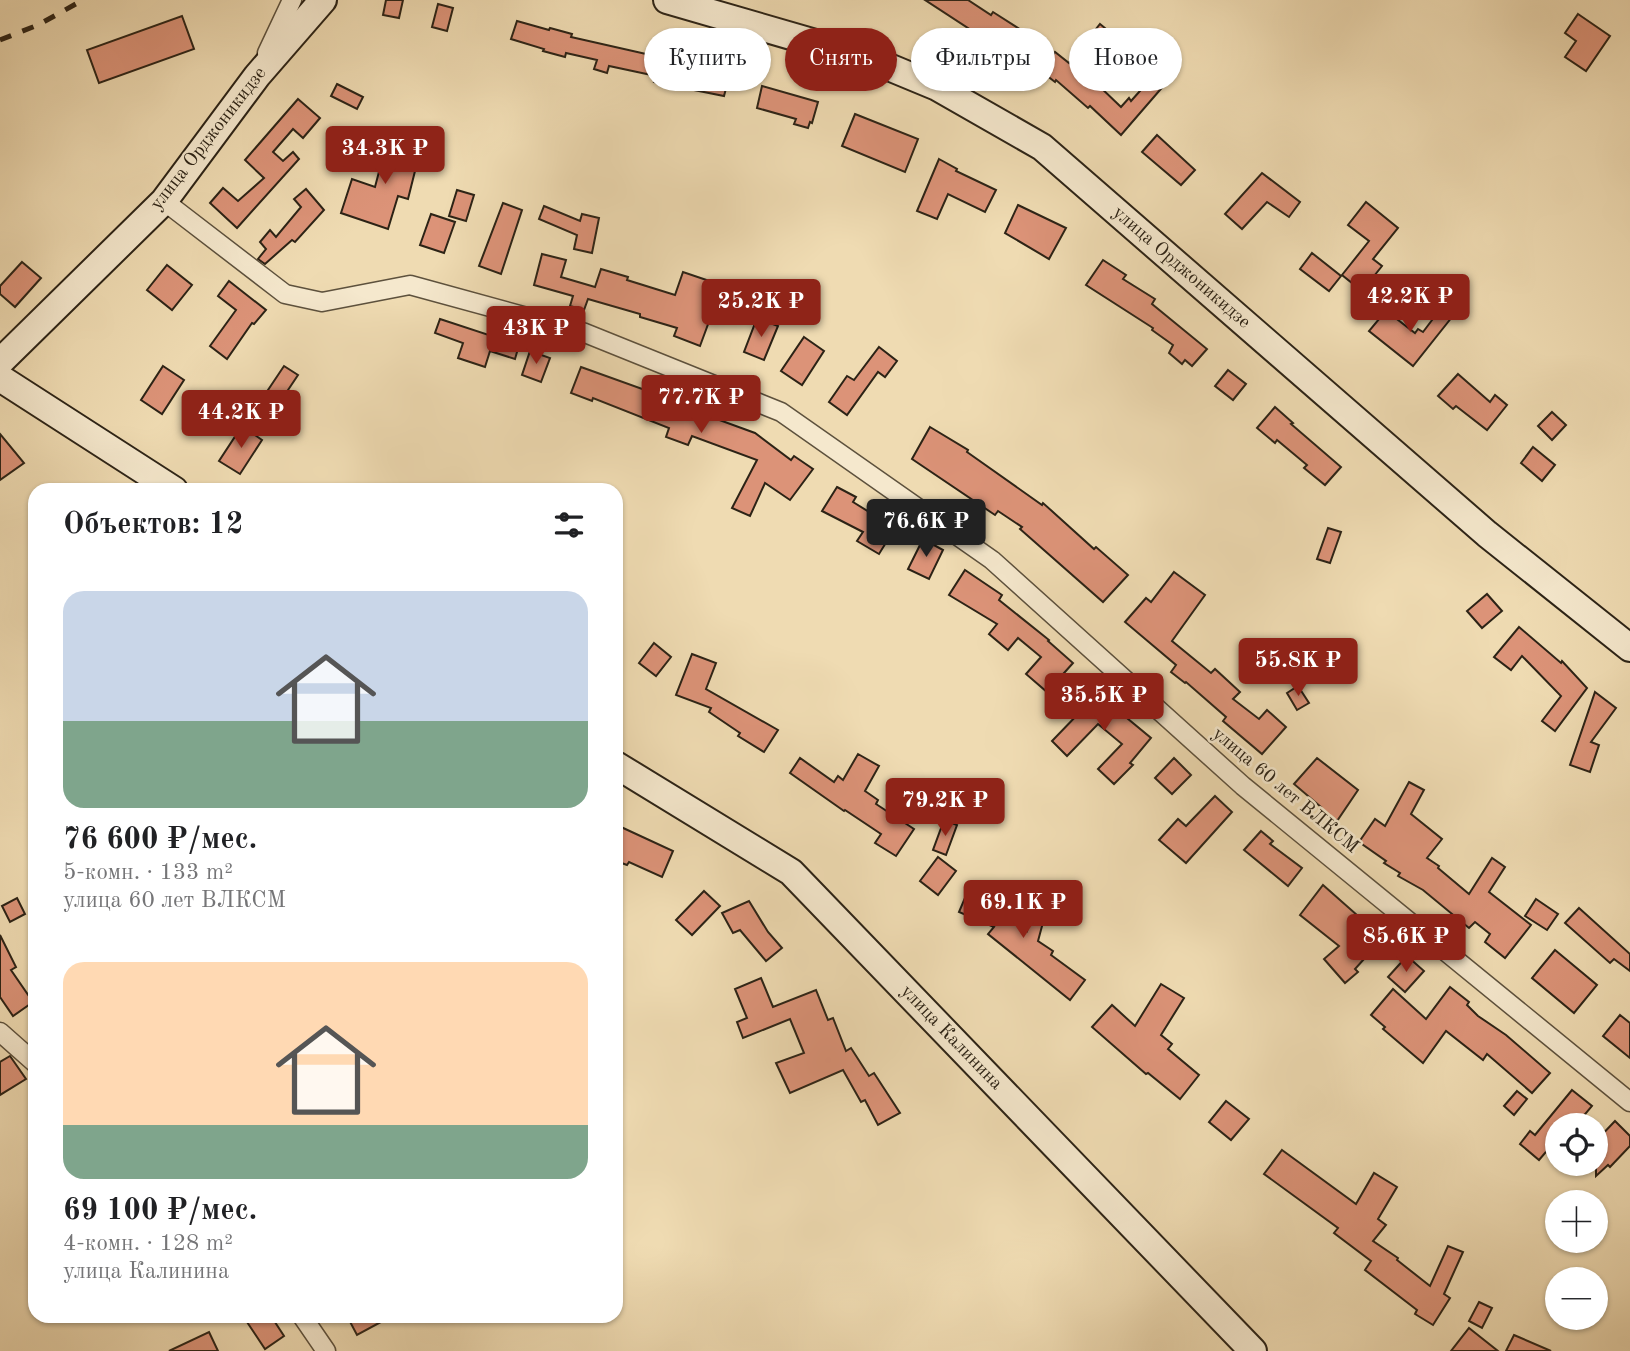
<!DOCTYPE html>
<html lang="ru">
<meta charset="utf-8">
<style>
:root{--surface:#fff;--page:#f2f2f2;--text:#202124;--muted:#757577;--accent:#8f2418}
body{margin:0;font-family:"Old Standard TT",serif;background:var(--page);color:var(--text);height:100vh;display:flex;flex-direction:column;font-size:26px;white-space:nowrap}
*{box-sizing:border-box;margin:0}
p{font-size:23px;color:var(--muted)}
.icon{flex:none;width:38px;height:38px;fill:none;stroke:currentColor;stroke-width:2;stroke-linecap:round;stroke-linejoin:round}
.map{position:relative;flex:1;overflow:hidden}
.panel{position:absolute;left:28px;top:483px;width:595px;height:840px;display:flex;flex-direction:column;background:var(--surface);border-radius:21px;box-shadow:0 2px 5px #0004}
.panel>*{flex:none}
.top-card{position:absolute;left:644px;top:28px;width:665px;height:63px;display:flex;gap:14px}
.buttons{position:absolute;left:1545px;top:1113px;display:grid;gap:14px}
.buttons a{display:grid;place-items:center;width:63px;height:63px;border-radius:50%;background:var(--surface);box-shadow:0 2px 5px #0004;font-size:35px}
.price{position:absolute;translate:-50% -60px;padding:0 16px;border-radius:7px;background:var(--accent);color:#fff;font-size:23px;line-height:46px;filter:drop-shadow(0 2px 4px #0008)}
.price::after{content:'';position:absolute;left:50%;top:42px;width:21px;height:16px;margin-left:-10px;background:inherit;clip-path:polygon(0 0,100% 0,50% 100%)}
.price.on{background:#222;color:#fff}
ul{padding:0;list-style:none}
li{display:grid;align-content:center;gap:14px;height:371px;padding:0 35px}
li span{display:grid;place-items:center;height:217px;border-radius:21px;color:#555}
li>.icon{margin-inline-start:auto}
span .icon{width:126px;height:126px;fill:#fffc;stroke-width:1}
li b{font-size:30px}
h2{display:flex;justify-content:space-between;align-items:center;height:84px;padding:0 35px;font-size:30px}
.chip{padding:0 24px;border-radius:32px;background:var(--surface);box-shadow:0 2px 5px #0004;font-size:24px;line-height:63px}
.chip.on{background:var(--accent);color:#fff}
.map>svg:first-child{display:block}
</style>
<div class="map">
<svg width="1630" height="1351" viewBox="0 0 1630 1351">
<rect width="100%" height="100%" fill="#efdbb2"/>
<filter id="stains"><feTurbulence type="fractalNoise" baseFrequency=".00286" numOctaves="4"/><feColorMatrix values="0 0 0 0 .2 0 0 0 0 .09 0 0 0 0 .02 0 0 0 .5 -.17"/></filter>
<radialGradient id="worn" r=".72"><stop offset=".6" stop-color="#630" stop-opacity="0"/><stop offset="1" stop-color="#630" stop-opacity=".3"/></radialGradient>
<!-- building -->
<g fill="#dc9378" stroke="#2c2316" stroke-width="2">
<path d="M386,0H403L399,18L383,15Z"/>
<path d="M925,0H968L991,15L993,12L1029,35L1014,58Z"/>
<path d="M438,4L453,8L447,31L432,27Z"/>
<path d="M1578,14L1610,36L1586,71L1565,57L1576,41L1565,33Z"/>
<path d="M182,16L194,49L99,83L87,50Z"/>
<path d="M517,21L549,30L550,28L572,34L571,37L730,73L724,96L654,82L656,76L609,66L607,73L594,69L597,60L566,53L565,57L543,51L544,49L511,39Z"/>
<path d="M1100,24L1112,34L1089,64L1104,78L1098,85L1121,107L1129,98L1131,101L1156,73L1166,83L1121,135L1090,106L1088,108L1056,80L1055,82L1041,71L1055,52L1069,63Z"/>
<path d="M337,84L363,97L357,109L331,96Z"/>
<path d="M762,86L818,102L812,123L810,122L808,128L794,124L796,119L757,108Z"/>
<path d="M298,99L320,118L303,138L293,129L273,152L283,161L293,152L299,159L237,228L210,203L223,188L238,201L264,178L245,160Z"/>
<path d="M855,114L918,139L905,172L842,146Z"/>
<path d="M401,130L420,137L413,157L418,159L408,199L398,196L388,229L341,213L352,179L375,187L380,168L386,170Z"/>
<path d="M1157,135L1195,170L1181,185L1142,152Z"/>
<path d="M939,159L957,169L956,171L996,190L985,212L948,194L937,219L917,211Z"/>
<path d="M1262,173L1300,202L1289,217L1267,202L1242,229L1225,214Z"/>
<path d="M306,189L324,210L295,242L292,240L265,264L258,259L266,249L260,242L270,230L276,237L301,207L294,199Z"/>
<path d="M457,190L474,195L466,221L449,216Z"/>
<path d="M1366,202L1398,228L1373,259L1382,266L1362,291L1342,275L1369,241L1348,225Z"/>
<path d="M503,203L522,210L501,274L479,266Z"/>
<path d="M1018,205L1066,228L1049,259L1005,233Z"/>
<path d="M544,206L580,221L582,214L599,218L592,253L574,249L577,235L539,219Z"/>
<path d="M431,214L455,222L444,253L420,245Z"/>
<path d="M1312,253L1341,276L1329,291L1300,269Z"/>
<path d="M542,254L566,260L561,277L595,287L601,269L628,277L627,280L675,295L683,272L733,289L729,303L717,300L700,346L674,336L677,328L640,317V314L588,299L584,310L570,306L573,296L534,285Z"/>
<path d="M1103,260L1126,275L1123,279L1155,299L1152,304L1207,349L1192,366L1185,360L1182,364L1169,353L1173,345L1152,330L1153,328L1086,285Z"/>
<path d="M22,262L41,278L15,307L0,294V286Z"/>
<path d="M167,265L192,285L172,310L147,290Z"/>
<path d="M229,281L266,310L254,324L252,323L227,359L210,346L236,310L218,296Z"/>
<path d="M1445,303L1456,312L1413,366L1369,331L1384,313H1389L1415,333L1418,329L1423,332Z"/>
<path d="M757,318L778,326L764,360L744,352Z"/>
<path d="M440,319L519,345L515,359L490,351L485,367L458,358L463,343L435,333Z"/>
<path d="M804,337L824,351L802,385L781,371Z"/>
<path d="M879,347L897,361L885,377L878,372L847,415L829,402L847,376L854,380Z"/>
<path d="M530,351L550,358L541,382L522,375Z"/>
<path d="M163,366L184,380L162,414L141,400Z"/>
<path d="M284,366L298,375L276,408L262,399Z"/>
<path d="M581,367L701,410L700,413L755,433L791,460L794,456L813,469L790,500L765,483L750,516L732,508L757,460L692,436L688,445L666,437L669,428L593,398L592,401L571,393Z"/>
<path d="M1228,370L1246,384L1233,400L1215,386Z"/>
<path d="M1458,374L1490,402L1495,395L1507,405L1487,430L1456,406L1453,409L1438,396Z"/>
<path d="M1275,407L1293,423L1291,424L1341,467L1325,485L1304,468L1307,465L1277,440L1275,443L1257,428Z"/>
<path d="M1552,412L1566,425L1552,440L1538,426Z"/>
<path d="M242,426L262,440L240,474L219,461Z"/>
<path d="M930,427L968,450L967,452L1042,505L1043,503L1094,549L1096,547L1128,575L1103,602L1020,529L1022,527L998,511L995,515L912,459Z"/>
<path d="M0,434L24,463L0,480Z"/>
<path d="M1533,447L1555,465L1542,481L1521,463Z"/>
<path d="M837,487L856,497L853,502L895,528L879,554L857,541L863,532L822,511Z"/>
<path d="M1328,528L1341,532L1330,563L1317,559Z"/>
<path d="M923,539L943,550L929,579L908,569Z"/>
<path d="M965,570L1002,595L999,600L1049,640L1048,641L1073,663L1047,692L1026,674L1041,657L1018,638L1008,650L989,634L997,624L949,595Z"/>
<path d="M1174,572L1205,595L1172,641L1211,673L1215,669L1240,692L1233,699L1259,719L1267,710L1286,727L1262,754L1223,721L1226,717L1186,682L1185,683L1171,672L1176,665L1125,622L1146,598L1151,602Z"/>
<path d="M1487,594L1502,611L1482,628L1467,611Z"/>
<path d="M1519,627L1561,663L1562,661L1587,688L1555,731L1542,721L1561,696L1522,656L1511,670L1494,657Z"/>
<path d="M654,643L671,657L656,676L639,663Z"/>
<path d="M692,654L716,663L706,689L778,730L764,752L738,736L740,733L709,712L711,708L676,695Z"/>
<path d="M1298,686L1309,703L1297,710L1287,693Z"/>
<path d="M1094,687L1111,702L1110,704L1151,738L1130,763L1133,765L1114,784L1098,769L1122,744L1098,724L1067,756L1052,741L1080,712L1075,708Z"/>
<path d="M1595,692L1616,708L1591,742L1599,745L1590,772L1570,765Z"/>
<path d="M858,754L879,766L865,791L878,800L876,804L914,829L896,856L875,843L881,834L845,810L844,811L790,773L800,758L834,782L838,776L843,780Z"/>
<path d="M1174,758L1191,775L1172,794L1155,778Z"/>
<path d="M1317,758L1358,790L1337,821L1319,809L1321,807L1294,784Z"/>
<path d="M1409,782L1424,790L1411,814L1442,839L1427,858L1439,866L1438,868L1469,894L1492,858L1505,867L1489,892L1531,925L1505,958L1485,942L1490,934L1475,922L1469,928L1423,890L1398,876L1400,873L1384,863L1386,861L1359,842L1375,819L1385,826Z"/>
<path d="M1215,796L1232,812L1186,863L1159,840L1178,819L1186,826Z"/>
<path d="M944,820L957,825L946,855L933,850Z"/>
<path d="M621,827L673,851L662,877L629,862L627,865L616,861V838Z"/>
<path d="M1261,831L1273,841L1270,844L1302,868L1288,886L1244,850Z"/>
<path d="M938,857L956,871L938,895L920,881Z"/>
<path d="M1323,885L1383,938L1355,969L1358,972L1345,983L1324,959L1339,946L1300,915Z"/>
<path d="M970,886L992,896L990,902L1027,931L1036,896L1049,900L1038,941L1053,951L1051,955L1085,980L1070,1000L988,934L994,927L959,912Z"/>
<path d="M704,891L720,906L692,935L676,920Z"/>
<path d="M17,898L25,914L10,922L2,906Z"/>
<path d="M1536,899L1558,914L1547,930L1525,916Z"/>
<path d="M749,901L768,932L782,948L766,961L740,930L733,933L722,913Z"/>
<path d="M1579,908L1630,954V971L1614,959L1610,963L1565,923Z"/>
<path d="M0,935L16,967L11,970L33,1002L13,1016L0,997Z"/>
<path d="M1555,950L1597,985L1574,1013L1532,978Z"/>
<path d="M1407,956L1424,971L1405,992L1388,977Z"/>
<path d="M761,978L773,1007L816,990L828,1020L833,1018L846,1051L851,1048L869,1076L874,1073L900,1113L878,1125L865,1100L861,1102L843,1070L790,1093L776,1063L804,1053L790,1019L743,1038L737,1022L747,1018L735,989Z"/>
<path d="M1161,984L1184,998L1161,1035L1172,1044L1168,1049L1199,1075L1180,1099L1148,1073L1146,1074L1092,1027L1112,1005L1135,1026Z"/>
<path d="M1450,987L1469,1002L1467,1005L1478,1016L1506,1035L1550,1073L1532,1093L1487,1054L1483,1060L1446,1031L1423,1063L1383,1029L1385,1027L1371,1015L1393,989L1426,1019Z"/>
<path d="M1620,1015L1630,1023V1058L1603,1036Z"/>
<path d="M10,1056L26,1079L0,1095V1062Z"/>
<path d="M1572,1090L1592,1106L1576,1125H1558V1138L1539,1160L1520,1144L1530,1131L1535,1135Z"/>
<path d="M1517,1091L1527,1099L1514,1115L1504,1106Z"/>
<path d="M1226,1101L1249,1119L1231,1140L1209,1122Z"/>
<path d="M1615,1121L1630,1136V1146L1610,1167L1608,1165L1596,1176V1141Z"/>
<path d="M1282,1150L1356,1204L1374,1173L1397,1187L1378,1219L1386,1225L1373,1241L1398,1258L1397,1260L1430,1286L1448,1246L1463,1252L1444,1294L1450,1298L1433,1325L1415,1314L1417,1310L1365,1270L1371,1261L1334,1233L1338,1228L1264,1174Z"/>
<path d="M1479,1302L1492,1308L1482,1328L1469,1321Z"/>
<path d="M243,1316H271L284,1336L265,1349Z"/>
<path d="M347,1316H392L357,1335Z"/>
<path d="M1469,1328L1498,1351H1451Z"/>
<path d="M209,1332L218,1351H169Z"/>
<path d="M1514,1335L1551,1351H1506Z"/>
</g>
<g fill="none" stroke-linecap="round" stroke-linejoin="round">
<!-- street casing -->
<g stroke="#5d513d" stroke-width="21">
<g id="street">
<path d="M267,53L292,0"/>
<path d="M164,201L285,294L322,302L410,285L585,333L781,412L992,560L1243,786L1630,1102"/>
<path d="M0,1032L35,1063"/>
<path d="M302,1316L326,1351"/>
</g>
</g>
<!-- secondary casing -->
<g stroke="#2c2316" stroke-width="30">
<g id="secondary">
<path d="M667,0L867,58L937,87L1042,147L1487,534L1630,648"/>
<path d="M0,362L164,201L257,76L323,0"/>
<path d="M0,378L174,490"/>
<path d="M616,765L791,872L1253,1351"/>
</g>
</g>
<!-- street -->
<use href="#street" stroke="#f5e8cd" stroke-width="18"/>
<!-- secondary -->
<use href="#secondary" stroke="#f5e8cd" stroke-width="26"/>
<!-- rail -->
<path stroke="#2c2316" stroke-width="5" stroke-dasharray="12 12" stroke-linecap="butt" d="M0,40L38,25L83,0"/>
</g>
<g text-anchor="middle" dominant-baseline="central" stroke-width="5" stroke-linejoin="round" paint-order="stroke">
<!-- street labels -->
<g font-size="19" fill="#2c2316" stroke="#f5e8cd">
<text transform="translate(209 139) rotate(-52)">улица Орджоникидзе</text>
<text transform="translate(1181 268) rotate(41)">улица Орджоникидзе</text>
<text transform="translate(1285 791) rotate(40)">улица 60 лет ВЛКСМ</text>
<text transform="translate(951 1038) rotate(46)">улица Калинина</text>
</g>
</g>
<rect width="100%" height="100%" filter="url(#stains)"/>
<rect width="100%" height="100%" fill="url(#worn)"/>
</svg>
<div class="buttons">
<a><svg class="icon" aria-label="locate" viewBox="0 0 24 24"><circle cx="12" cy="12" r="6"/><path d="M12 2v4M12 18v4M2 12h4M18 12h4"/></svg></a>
<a>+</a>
<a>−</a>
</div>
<b class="price" style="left:385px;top:186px">34.3K ₽</b>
<b class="price" style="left:1410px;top:334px">42.2K ₽</b>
<b class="price" style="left:761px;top:339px">25.2K ₽</b>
<b class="price" style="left:536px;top:366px">43K ₽</b>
<b class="price" style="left:701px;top:435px">77.7K ₽</b>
<b class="price" style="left:241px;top:450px">44.2K ₽</b>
<b class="price on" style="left:926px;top:559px">76.6K ₽</b>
<b class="price" style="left:1298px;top:698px">55.8K ₽</b>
<b class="price" style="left:1104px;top:733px">35.5K ₽</b>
<b class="price" style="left:945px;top:838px">79.2K ₽</b>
<b class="price" style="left:1023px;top:940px">69.1K ₽</b>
<b class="price" style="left:1406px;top:974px">85.6K ₽</b>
<div class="top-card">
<a class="chip">Купить</a>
<a class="chip on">Снять</a>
<a class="chip">Фильтры</a>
<a class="chip">Новое</a>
</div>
<section class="panel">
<h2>Объектов: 12<svg class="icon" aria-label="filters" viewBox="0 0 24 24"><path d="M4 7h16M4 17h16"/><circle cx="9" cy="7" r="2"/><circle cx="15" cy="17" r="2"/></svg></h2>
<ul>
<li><span style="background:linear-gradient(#c9d6e8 60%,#7fa58c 0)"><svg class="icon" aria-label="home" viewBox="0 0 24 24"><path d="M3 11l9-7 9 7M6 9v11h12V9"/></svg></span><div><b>76 600 ₽/мес.</b><p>5-комн. · 133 m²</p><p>улица 60 лет ВЛКСМ</p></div></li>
<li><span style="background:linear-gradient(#ffd9b3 75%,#7fa58c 0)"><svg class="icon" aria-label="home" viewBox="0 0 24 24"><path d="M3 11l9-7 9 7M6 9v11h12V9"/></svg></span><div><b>69 100 ₽/мес.</b><p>4-комн. · 128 m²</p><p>улица Калинина</p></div></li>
</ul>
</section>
</div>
